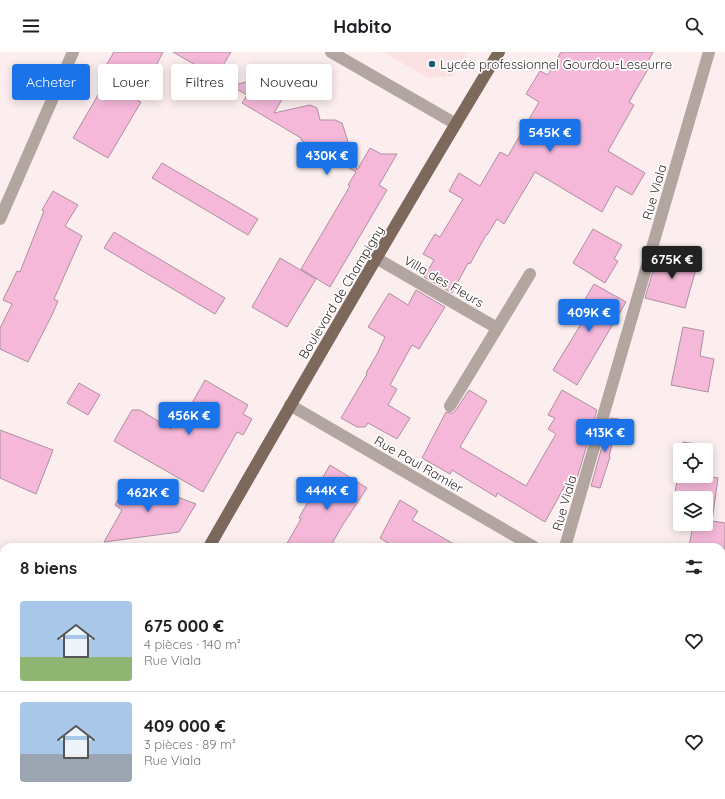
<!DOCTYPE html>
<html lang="fr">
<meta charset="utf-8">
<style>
:root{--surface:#fff;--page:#f6f6f6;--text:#202124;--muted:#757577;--line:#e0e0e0;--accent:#1a73e8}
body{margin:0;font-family:Quicksand,sans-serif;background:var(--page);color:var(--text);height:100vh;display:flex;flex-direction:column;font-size:15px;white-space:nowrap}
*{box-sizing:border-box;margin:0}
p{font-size:13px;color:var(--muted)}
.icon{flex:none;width:22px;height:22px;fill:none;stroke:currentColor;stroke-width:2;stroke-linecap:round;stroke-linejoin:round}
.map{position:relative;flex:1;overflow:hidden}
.drawer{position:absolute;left:0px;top:491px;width:725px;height:256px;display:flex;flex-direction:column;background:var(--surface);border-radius:12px 12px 0 0;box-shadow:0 2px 10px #0003}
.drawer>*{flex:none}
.banner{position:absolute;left:12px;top:12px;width:400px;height:36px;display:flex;gap:8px}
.controls{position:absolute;left:673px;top:391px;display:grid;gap:8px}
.controls a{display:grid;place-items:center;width:40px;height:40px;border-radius:4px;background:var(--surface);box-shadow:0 2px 10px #0003;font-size:20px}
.price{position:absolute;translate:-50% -34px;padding:0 9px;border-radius:4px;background:var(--accent);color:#fff;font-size:13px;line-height:26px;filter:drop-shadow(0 1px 2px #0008)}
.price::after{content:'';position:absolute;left:50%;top:24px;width:12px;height:9px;margin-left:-6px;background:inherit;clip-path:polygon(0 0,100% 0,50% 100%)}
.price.on{background:#222;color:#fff}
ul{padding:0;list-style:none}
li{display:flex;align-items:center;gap:12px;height:100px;padding:0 20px}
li+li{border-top:1px solid var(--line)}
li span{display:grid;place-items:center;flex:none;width:112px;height:80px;border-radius:4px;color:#555}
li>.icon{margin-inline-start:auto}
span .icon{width:48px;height:48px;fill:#fffc;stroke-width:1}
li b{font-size:17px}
h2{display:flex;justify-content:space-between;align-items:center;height:48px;padding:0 20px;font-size:17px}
.tag{padding:0 14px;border-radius:4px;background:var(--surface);box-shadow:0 2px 10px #0003;font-size:14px;line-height:36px}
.tag.on{background:var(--accent);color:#fff}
header{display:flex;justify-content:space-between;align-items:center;height:52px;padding:0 20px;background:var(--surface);font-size:18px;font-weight:800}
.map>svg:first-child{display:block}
</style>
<header><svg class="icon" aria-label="menu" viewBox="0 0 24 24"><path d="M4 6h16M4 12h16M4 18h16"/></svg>Habito<svg class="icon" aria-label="search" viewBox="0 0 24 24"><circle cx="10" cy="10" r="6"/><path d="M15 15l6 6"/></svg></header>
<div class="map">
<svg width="725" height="747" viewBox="0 0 725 747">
<rect width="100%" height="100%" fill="#fceeee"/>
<!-- built -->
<path fill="#fbe1e1" d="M383,0H467L453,24L428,26Z"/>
<!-- building -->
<g fill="#f5b8d9" stroke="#ac909f">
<path d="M114,0H163L138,49L141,50L108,106L73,86L105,31L98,27Z"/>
<path d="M173,0H231L216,25Z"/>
<path d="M561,0H653L645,15L648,17L629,50L634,53L608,99L645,121L632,143L616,134L602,160L535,120L504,172L497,167L487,183H486L470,212L468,211L452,241L424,225L434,208L423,202L435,182L440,185L463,147L449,139L459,121L480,134L500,100L508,104L539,50L526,42L540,19L548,23Z"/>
<path d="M261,26L287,39L274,61L310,53L317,56L320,68H335L342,71L357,118L370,96L381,102H397L379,133L387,138L330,235L301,217L350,134L348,133L356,120L301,88V86L242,51L247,43L231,34Z"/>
<path d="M162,111L258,167L248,183L152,126Z"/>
<path d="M53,139L78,153L65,174L82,184L54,247L58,249L52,263L28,310L0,297V276L12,252L3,248L17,219L20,220L44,159L42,158Z"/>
<path d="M593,177L622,193L614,207L618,209L605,231L573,211Z"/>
<path d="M114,180L225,246L215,262L104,196Z"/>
<path d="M659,199L698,210L685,256L645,246Z"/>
<path d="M280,206L316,227L287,275L252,255Z"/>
<path d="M594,232L626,250L577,333L553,318L581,272L573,268Z"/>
<path d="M416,238L445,255L419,297L412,293L390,333L397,337L388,353L410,366L397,387L368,371L365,375H357L341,366L367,322L366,321L377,302L385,285L368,275L389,241L408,253Z"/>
<path d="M683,275L704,279L700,304L714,307L708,340L671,333Z"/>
<path d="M205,328L248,353L243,362L252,367L243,383L237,380L203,440L114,389L132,358H140L171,377L187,351L191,353Z"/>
<path d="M79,331L100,343L88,363L67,351Z"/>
<path d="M469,338L487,349L460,395L526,434L556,382L548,377L555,366L548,363L562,338L597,358L576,430L568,428L545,470L497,441L496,445L452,418L450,422L422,406L446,360L450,361H453L456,358Z"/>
<path d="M610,366L619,367L609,404L610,405L600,436L591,434Z"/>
<path d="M0,378L53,398L36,442L0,426Z"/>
<path d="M683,390L710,394L706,424V398H682Z"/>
<path d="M680,409V424H706L718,426L712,469L725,471V497H721V495H689L693,472H706V446H697V444L675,441Z"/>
<path d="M330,413L367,436L342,474L330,495H285L301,467L299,466L310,446H311Z"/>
<path d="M130,427L196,452L179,480L104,490L122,458L115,453Z"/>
<path d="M400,448L418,459L412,468L459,495H394L380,486Z"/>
</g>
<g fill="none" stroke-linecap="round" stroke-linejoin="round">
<!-- minor -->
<g stroke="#b3a6a0" stroke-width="12">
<path d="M331,0L456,72"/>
<path d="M0,167L73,0"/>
<path d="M376,206L497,276"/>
<path d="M290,353L534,495"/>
<path d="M450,354L530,222"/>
<path d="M565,495L709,0"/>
<path d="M0,614L4,615"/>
<path d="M721,707H725"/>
<path d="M384,747V743"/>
<path d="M502,747L503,743"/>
</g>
<!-- major -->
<g stroke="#7d685c" stroke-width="12">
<path d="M209,495C304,329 400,164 499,0"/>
<path d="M67,747L69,743"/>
</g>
</g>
<!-- markers -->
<circle fill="#195f71" stroke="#fff" stroke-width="1.5" cx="432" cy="12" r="4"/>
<g text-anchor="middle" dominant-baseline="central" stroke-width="3.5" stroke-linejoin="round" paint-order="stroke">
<!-- poi labels -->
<g font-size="13" fill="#362a2a" stroke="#fff" text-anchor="start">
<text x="440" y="12">Lycée professionnel Gourdou-Leseurre</text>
</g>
<!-- street labels -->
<g font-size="13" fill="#362a2a" stroke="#fff">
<text transform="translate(654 140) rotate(-74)">Rue Viala</text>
<text transform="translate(444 229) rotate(30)">Villa des Fleurs</text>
<text transform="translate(341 240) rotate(-59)">Boulevard de Champigny</text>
<text transform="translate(419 412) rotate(30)">Rue Paul Ramier</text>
<text transform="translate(564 451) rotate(-74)">Rue Viala</text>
</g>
</g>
</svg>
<div class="controls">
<a><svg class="icon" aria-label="locate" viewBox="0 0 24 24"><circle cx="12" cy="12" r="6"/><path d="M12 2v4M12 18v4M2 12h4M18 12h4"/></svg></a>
<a><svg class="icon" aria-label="layers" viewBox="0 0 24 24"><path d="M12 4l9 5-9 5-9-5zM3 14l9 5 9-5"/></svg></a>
</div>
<b class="price" style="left:550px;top:101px">545K €</b>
<b class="price" style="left:327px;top:124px">430K €</b>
<b class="price on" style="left:672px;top:228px">675K €</b>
<b class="price" style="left:589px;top:281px">409K €</b>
<b class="price" style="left:189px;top:384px">456K €</b>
<b class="price" style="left:605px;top:401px">413K €</b>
<b class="price" style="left:327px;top:459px">444K €</b>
<b class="price" style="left:148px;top:461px">462K €</b>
<div class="banner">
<a class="tag on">Acheter</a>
<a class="tag">Louer</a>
<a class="tag">Filtres</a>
<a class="tag">Nouveau</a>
</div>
<section class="drawer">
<h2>8 biens<svg class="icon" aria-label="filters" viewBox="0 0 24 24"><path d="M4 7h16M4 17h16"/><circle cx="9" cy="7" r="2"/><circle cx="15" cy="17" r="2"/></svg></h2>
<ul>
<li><span style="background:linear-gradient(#a9c7e8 70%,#8fb573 0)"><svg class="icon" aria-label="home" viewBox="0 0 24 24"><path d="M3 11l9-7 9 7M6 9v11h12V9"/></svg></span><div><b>675 000 €</b><p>4 pièces · 140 m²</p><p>Rue Viala</p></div><svg class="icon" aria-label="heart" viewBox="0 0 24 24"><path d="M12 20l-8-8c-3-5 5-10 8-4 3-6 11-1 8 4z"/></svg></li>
<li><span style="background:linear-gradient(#a9c7e8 65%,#9aa5b1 0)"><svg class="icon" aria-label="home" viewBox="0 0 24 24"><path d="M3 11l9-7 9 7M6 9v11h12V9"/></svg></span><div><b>409 000 €</b><p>3 pièces · 89 m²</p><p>Rue Viala</p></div><svg class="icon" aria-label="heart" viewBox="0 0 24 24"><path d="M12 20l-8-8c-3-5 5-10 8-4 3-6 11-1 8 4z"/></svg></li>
</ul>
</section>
</div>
